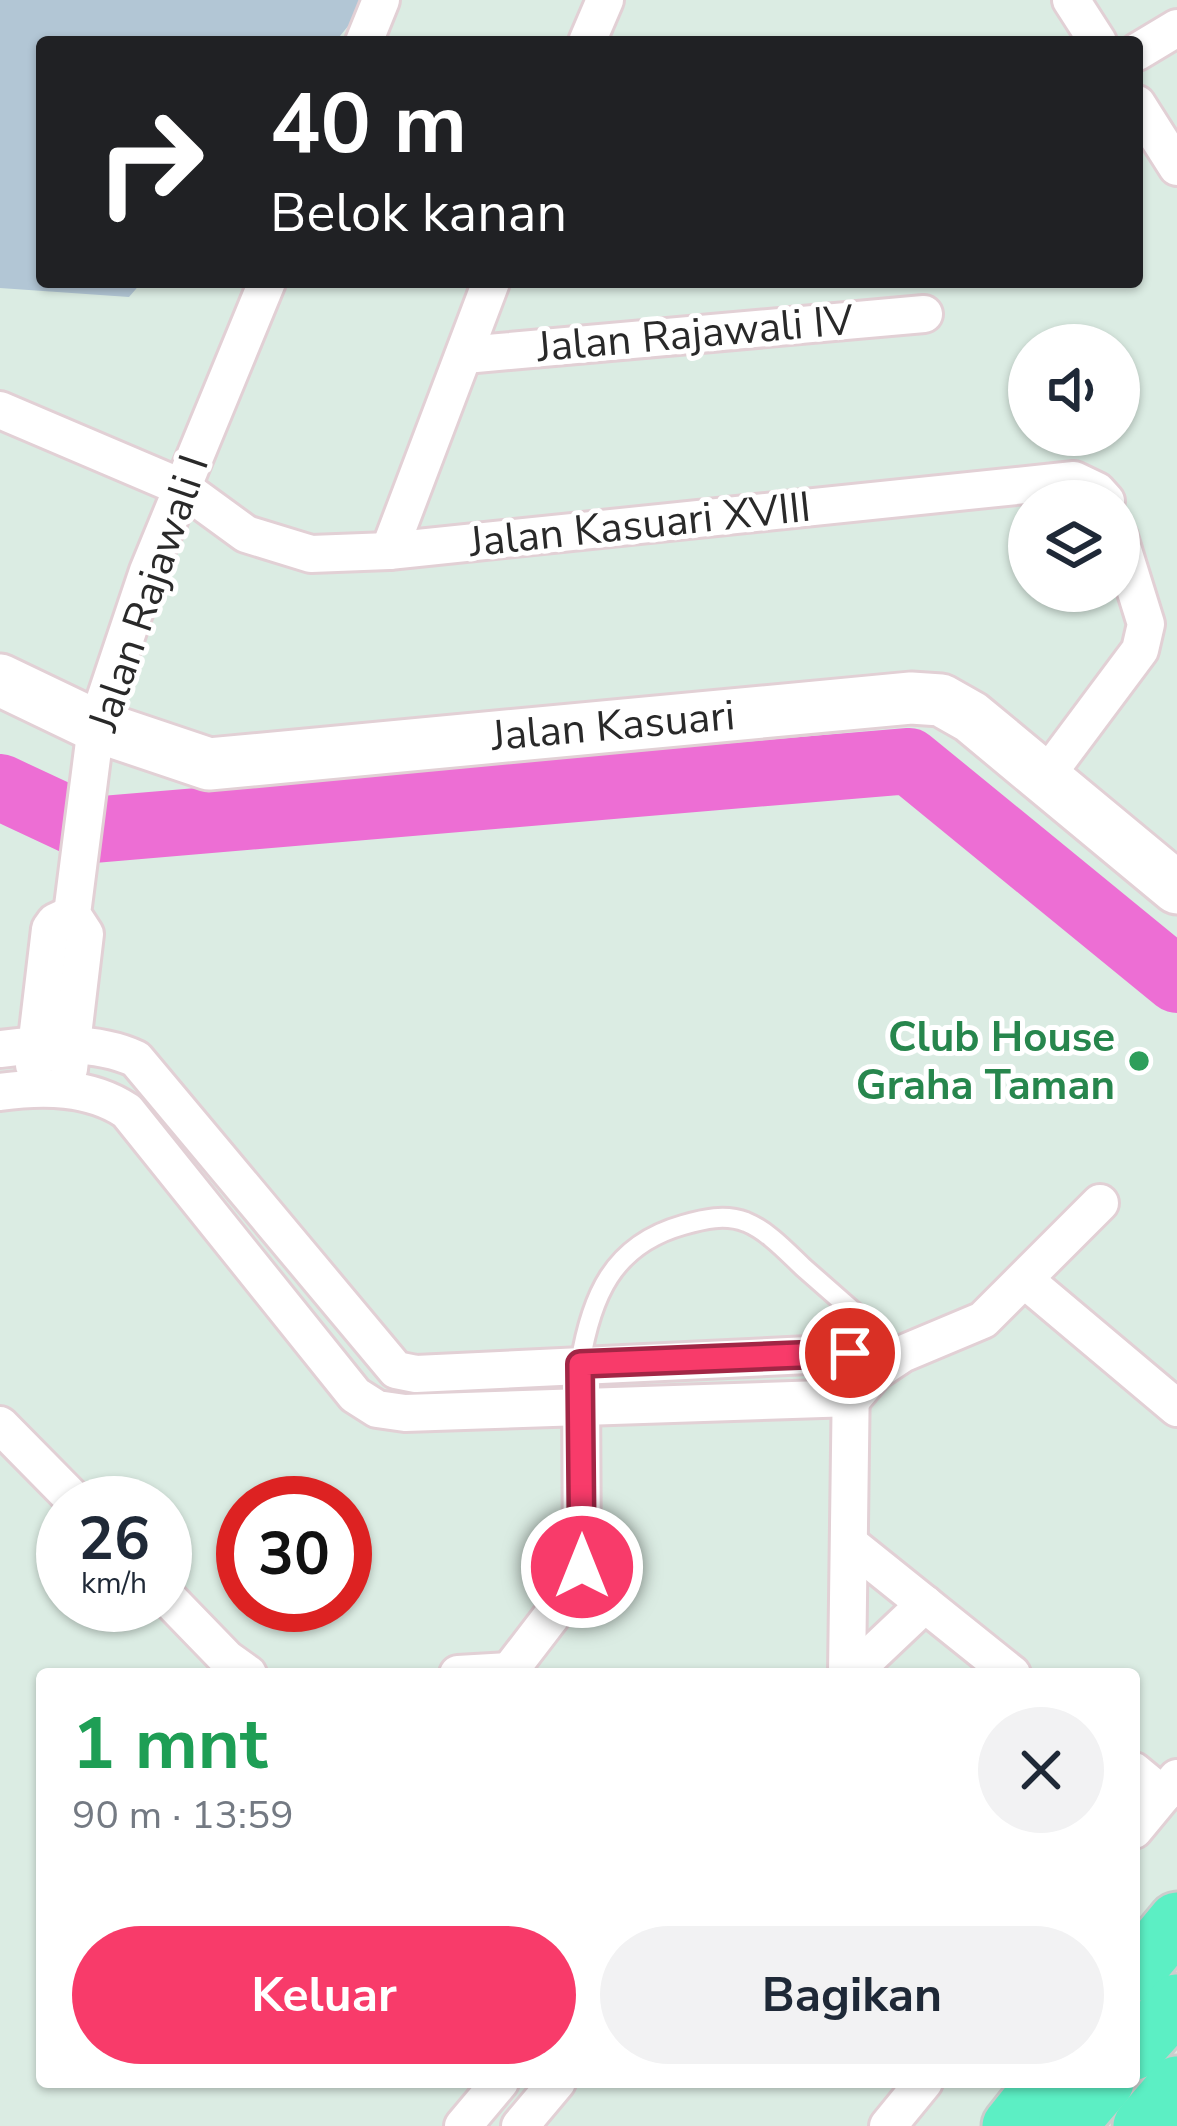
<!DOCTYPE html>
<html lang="id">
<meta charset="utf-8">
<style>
:root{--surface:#fff;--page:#f2f2f3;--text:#1f2937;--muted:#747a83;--accent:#f83b6a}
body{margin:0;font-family:"Nunito Sans",sans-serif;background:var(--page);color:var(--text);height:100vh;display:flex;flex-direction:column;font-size:45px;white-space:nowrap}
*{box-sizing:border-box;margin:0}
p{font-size:39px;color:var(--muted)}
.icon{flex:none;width:66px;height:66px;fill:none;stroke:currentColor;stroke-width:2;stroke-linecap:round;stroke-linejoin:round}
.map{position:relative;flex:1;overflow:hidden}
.sheet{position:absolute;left:36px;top:1668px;width:1104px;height:420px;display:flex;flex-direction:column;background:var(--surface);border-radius:12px;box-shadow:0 3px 9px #0004}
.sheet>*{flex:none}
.guide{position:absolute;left:36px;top:36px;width:1107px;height:252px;border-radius:12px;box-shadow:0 3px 9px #0004;background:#202124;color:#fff;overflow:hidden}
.controls{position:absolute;left:1008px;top:324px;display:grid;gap:24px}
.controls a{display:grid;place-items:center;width:132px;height:132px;border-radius:50%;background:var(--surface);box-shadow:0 3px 9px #0004;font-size:60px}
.speed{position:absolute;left:36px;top:1476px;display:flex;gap:24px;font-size:60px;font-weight:700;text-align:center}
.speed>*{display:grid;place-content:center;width:156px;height:156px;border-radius:50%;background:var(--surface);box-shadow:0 3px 9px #0004;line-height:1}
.speed small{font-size:30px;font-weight:400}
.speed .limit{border:18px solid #d22;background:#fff;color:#111}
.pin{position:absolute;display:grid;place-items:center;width:102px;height:102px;color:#fff;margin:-51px;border:6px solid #fff;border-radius:50%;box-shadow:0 3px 12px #0007}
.me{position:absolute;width:132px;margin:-66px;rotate:0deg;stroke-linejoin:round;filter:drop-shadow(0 0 9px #0008)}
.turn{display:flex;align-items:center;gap:42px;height:252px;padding:0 36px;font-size:54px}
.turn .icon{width:156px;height:156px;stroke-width:2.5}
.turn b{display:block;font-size:84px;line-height:102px}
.round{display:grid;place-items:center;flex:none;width:126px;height:126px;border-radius:63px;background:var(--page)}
.head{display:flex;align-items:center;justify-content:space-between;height:204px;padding:0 36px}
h1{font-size:72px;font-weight:700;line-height:90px;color:#1e9e55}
.action{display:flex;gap:24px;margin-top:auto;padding:24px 36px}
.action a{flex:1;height:138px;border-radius:72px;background:var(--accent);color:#fff;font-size:48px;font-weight:700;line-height:138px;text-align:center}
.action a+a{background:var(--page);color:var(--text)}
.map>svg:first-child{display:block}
</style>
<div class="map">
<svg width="1177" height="2126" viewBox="0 0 1177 2126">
<rect width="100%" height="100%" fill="#dbece3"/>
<!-- cemetery -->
<polygon fill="#b2c6d5" points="0,0 362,0 363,8 335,42 42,42 42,282 142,282 129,297 0,288"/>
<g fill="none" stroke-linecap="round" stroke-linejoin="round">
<!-- river -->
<polyline stroke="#ed6ed4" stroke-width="66" points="0,787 92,830 909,761 1177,980"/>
<defs>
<path id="service" d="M580,1364c11,-67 32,-119 103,-139 21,-6 42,-11 63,-3 22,9 41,30 58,46 33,29 65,57 98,86"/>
<g id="minor">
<polyline points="1071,0 1098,42"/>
<polyline points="364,42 381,0"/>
<polyline points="587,42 605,0"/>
<polyline points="1137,52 1177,28"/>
<polyline points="1137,104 1177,167"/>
<polyline points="465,355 924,314"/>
<polyline points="0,410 183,488 246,534 311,554 389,551 1074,480 1097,491 1106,501"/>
<polyline points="389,551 491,282"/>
<polyline points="1046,776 1140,650 1146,624 1119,537"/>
<path d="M0,1049c43,-5 96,-9 136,10l260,311 20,4 434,-21 25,19"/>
<polyline points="34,1065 50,929 55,922 72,914"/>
<polyline points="69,1069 85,934 72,914 96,726 148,571 267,282"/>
<path d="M0,1092c43,-6 90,-6 127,19l228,284 22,14 28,4 448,-15 22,-26 27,-18 81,-34 117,-117"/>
<polyline points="1025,1280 1177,1408"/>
<polyline points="0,1425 77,1503"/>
<polyline points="850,1544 1012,1674"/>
<polyline points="165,1595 227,1659 248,1674"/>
<polyline points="458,1674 509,1671"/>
<polyline points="507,1674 573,1588 582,1567 581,1384"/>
<polyline points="847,1674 851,1375"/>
<polyline points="851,1674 925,1604"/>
<polyline points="1134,1771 1163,1795"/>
<polyline points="1134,1830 1177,1778"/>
<polyline points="463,2126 500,2082"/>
<polyline points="520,2126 557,2082"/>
<polyline points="888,2126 924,2082"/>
</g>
<polyline id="secondary" points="0,680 96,726 209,764 911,698 941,700 971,717 1177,888"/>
<g id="primary">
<polyline points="1134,1973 1177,1921"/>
<polyline points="1134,2051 1177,2003"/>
<polyline points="1011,2126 1046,2082"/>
<polyline points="1067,2126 1105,2082"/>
<polyline points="1142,2126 1177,2085"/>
</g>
</defs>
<!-- service casing -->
<use href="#service" stroke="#e2d0d5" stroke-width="24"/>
<!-- minor casing -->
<use href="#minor" stroke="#e2d0d5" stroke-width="42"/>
<!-- secondary casing -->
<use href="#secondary" stroke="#e2d0d5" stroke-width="57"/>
<!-- primary casing -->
<use href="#primary" stroke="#ccc" stroke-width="63"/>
<!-- service -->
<use href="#service" stroke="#fff" stroke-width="18"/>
<!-- minor -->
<use href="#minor" stroke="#fff" stroke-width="36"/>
<!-- secondary -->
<use href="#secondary" stroke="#fff" stroke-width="51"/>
<!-- primary -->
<use href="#primary" stroke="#5cefc4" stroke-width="57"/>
</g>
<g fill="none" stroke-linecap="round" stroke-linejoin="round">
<defs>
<polyline id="route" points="582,1567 580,1364 850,1353"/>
</defs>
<!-- route casing -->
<use href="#route" stroke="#a12645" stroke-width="30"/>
<!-- route -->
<use href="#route" stroke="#f83b6a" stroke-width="21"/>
</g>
<!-- markers -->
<circle fill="#2e9e5b" stroke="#fff" stroke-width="4.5" cx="1139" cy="1061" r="12"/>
<g text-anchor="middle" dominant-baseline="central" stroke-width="10" stroke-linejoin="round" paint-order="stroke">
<!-- street labels -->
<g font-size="42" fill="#292929" stroke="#fff">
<text transform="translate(695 334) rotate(-5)">Jalan Rajawali IV</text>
<text transform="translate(640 525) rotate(-6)">Jalan Kasuari XVIII</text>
<text transform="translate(149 593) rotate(-71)">Jalan Rajawali I</text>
<text transform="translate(613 726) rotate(-5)">Jalan Kasuari</text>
</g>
<!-- leisure labels -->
<g font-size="42" font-weight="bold" fill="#27864d" stroke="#fff" text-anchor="end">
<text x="1115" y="1037">Club House<tspan x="1115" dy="48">Graha Taman</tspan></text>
</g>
</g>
</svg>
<div class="controls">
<a><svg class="icon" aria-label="sound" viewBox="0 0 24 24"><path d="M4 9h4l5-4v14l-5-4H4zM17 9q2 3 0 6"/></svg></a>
<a><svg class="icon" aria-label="layers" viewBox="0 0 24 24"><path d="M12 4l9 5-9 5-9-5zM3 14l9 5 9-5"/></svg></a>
</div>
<div class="speed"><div>26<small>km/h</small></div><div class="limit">30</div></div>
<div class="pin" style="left:850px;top:1353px;background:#d93025"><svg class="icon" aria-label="arrive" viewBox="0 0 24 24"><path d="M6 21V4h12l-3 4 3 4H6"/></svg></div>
<svg class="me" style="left:582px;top:1567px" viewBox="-20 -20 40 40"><circle r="17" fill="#f83b6a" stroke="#fff" stroke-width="3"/><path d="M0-11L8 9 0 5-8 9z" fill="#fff"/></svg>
<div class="guide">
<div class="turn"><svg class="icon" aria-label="right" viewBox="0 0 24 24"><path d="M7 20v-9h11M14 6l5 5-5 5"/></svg><div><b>40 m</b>Belok kanan</div></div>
</div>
<section class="sheet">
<div class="head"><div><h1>1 mnt</h1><p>90 m · 13:59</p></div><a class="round"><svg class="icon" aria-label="close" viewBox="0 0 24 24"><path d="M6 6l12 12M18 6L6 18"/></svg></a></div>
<div class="action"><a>Keluar</a><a>Bagikan</a></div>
</section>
</div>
